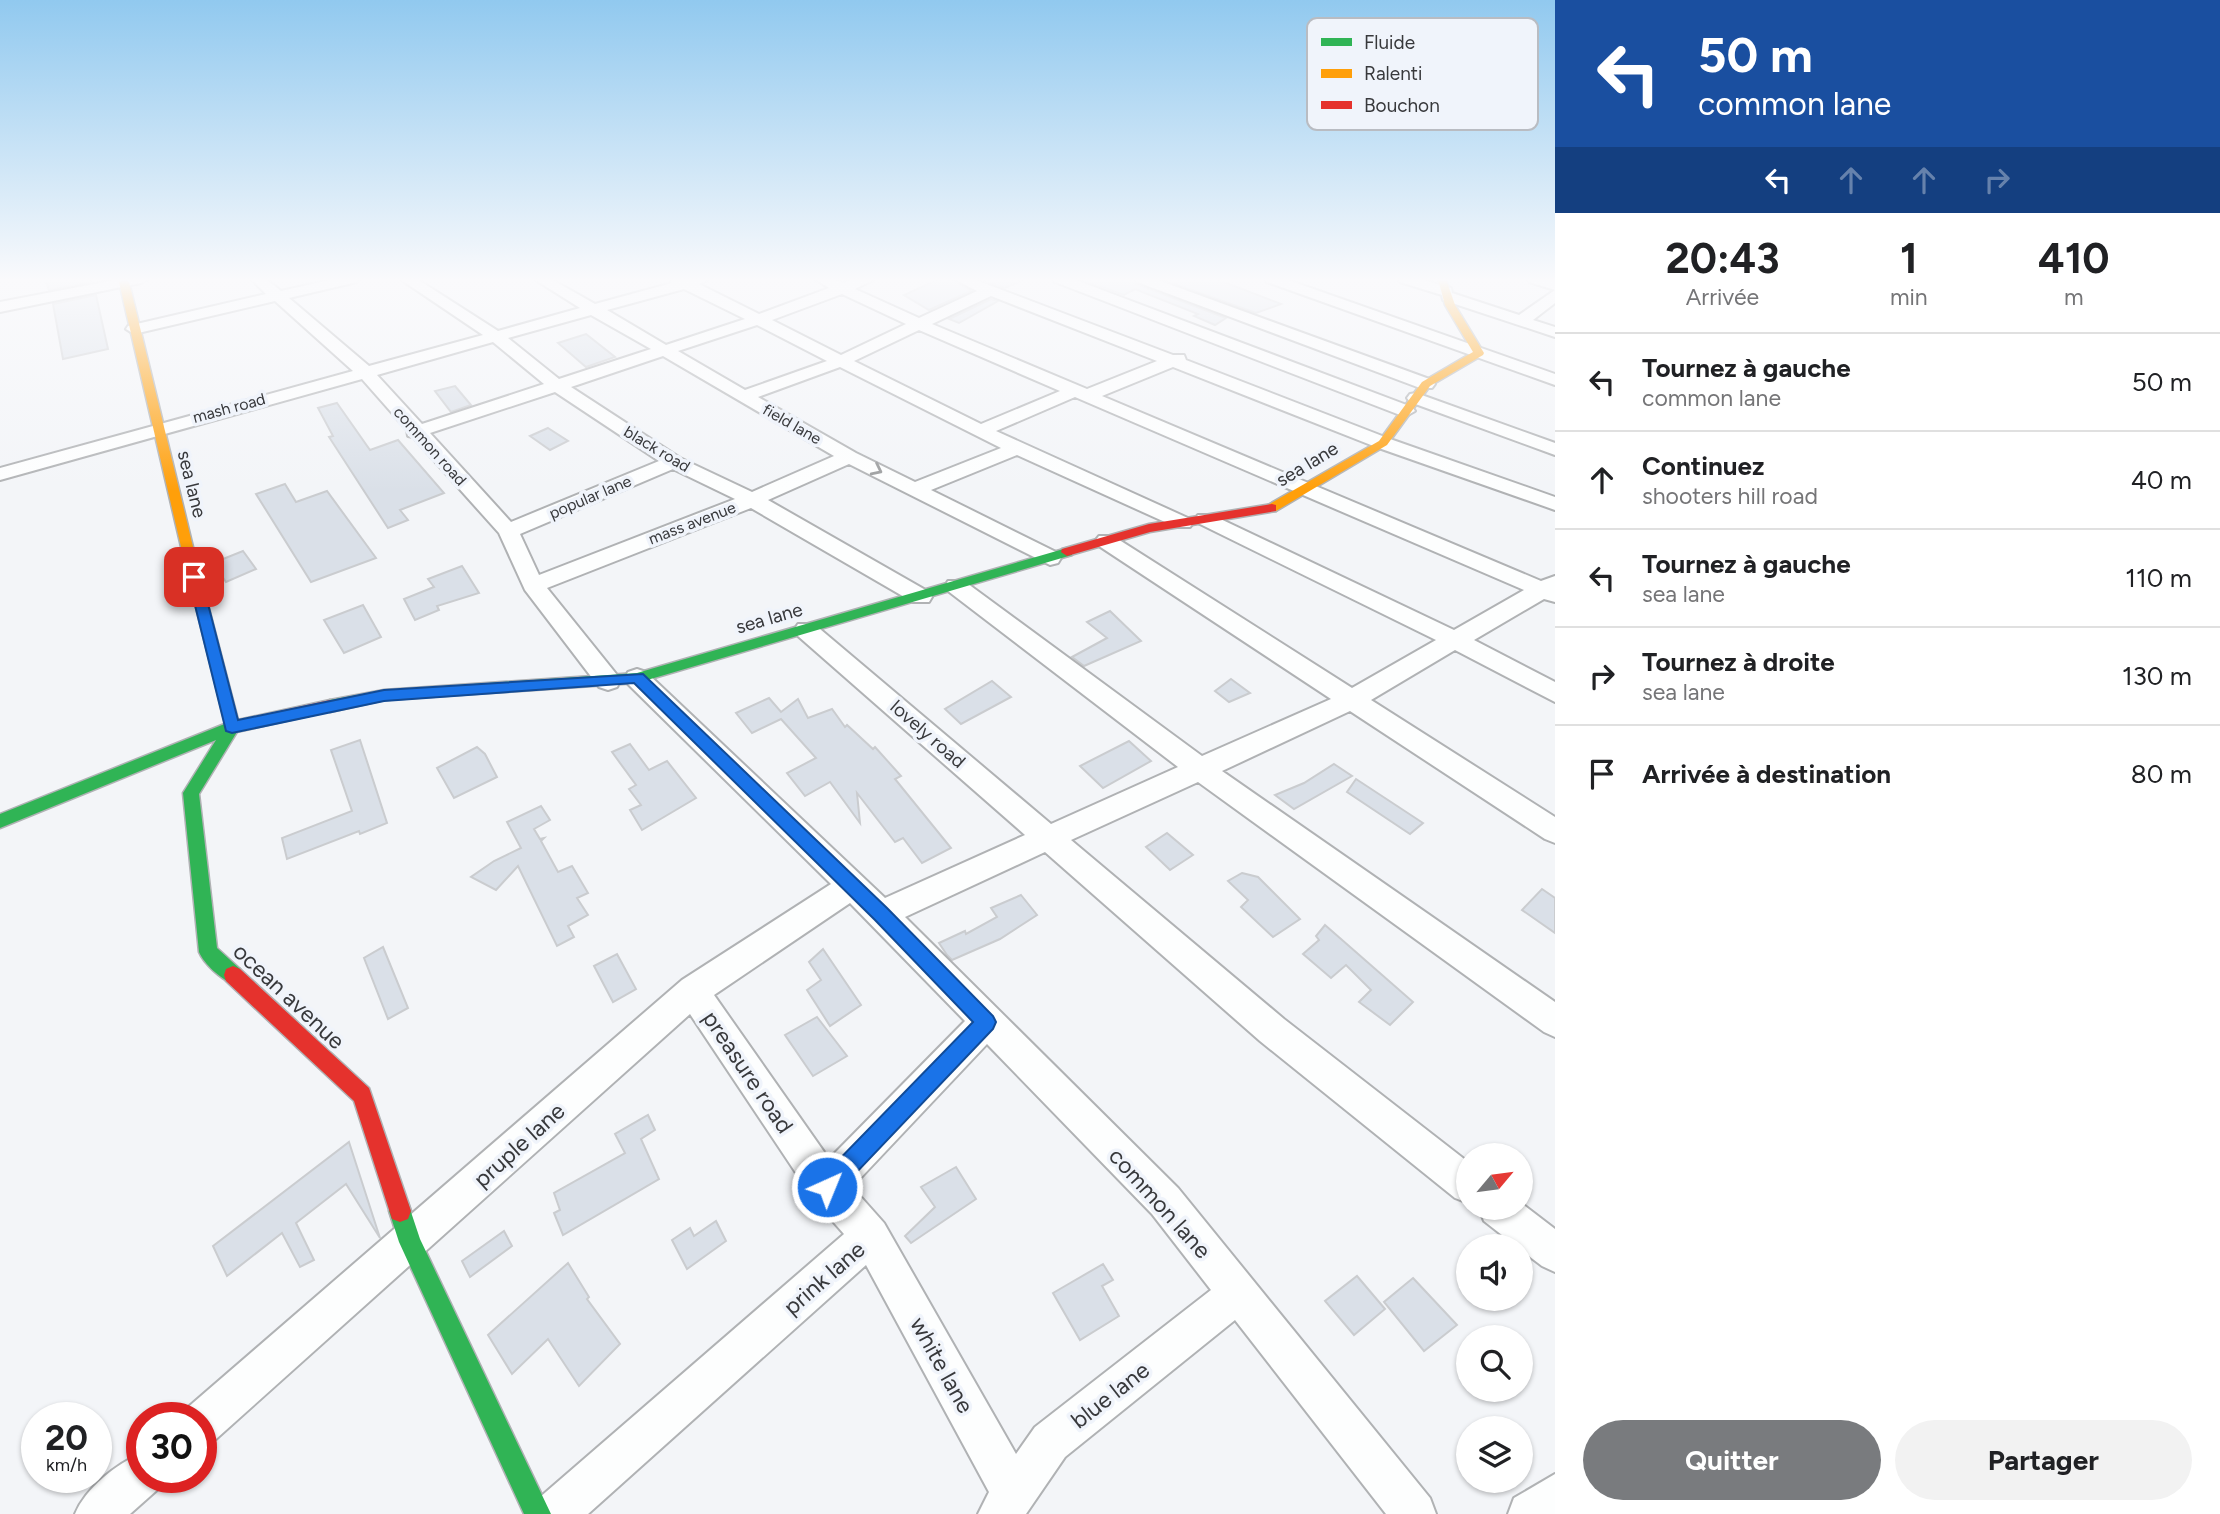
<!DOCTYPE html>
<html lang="fr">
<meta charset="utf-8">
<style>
:root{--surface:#fff;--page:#f2f2f2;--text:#202124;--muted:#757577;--line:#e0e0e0;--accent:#797b7e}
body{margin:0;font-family:Figtree,sans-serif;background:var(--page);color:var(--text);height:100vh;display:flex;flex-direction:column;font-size:26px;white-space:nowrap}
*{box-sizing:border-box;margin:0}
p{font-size:23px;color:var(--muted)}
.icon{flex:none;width:38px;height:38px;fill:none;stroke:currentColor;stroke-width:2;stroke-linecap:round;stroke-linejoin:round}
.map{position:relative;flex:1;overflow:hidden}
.details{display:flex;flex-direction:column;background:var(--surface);width:665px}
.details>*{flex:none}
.guide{background:#1a4fa0;color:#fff;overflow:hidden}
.needle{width:46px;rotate:61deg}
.controls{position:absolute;left:1456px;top:1143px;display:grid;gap:14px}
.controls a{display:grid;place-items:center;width:77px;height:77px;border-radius:50%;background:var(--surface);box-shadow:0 2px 5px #0004;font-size:35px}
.speed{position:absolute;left:21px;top:1402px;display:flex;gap:14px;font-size:35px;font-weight:700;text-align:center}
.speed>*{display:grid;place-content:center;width:91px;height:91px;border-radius:50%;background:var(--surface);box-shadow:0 2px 5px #0004;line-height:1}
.speed small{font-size:18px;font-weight:400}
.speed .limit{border:10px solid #d22;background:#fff;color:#111}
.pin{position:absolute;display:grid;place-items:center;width:60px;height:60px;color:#fff;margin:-30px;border-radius:14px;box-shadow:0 4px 10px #0006}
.me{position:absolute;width:77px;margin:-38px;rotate:44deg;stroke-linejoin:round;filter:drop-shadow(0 0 5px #0008)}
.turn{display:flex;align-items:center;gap:24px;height:147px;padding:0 28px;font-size:32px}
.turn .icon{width:91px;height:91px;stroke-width:2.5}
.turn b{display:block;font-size:49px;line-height:60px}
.lanes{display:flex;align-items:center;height:66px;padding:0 28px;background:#0003;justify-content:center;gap:35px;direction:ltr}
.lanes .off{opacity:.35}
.eta{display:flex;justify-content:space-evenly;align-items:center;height:119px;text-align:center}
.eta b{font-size:42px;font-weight:700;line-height:49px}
.cta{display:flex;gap:14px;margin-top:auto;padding:14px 28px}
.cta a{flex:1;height:80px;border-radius:42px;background:var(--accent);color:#fff;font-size:28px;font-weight:700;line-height:80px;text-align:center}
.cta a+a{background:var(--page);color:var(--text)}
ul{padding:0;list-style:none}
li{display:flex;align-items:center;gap:21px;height:98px;padding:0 28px;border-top:2px solid var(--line)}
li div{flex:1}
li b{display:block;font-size:26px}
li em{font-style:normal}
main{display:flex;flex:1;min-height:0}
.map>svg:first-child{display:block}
</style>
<main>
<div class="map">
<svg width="1555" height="1514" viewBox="0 0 1555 1514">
<rect width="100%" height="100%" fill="#f3f5f8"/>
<!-- building -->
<g fill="#dae0e8" stroke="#cacccf" stroke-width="2">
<polygon points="45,279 90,279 92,282 49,290"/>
<polygon points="939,279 952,279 971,291 929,310 904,295"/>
<polygon points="979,279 1025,279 1005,288"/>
<polygon points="1079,279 1132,279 1136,284 1226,318 1215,325 1194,316 1198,314 1135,289 1124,295"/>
<polygon points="1161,279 1216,279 1281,304 1256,313"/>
<polygon points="96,295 108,349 63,359 53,304"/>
<polygon points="991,299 998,301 959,323 949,319"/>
<polygon points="586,334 615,357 586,367 558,343"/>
<polygon points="455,386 471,405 451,412 435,391"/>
<polygon points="337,403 370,450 398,440 444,493 400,510 408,520 388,528 329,437 333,436 318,408"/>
<polygon points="548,428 568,441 550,450 530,436"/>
<polygon points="285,484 296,502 327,491 376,558 311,582 256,494"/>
<polygon points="243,551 256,569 226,582 213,563"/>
<polygon points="462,566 479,593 437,606 439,610 415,620 404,599 434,587 428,579"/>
<polygon points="363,605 381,637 344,653 324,620"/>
<polygon points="1110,611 1141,641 1084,666 1072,657 1107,638 1087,622"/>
<polygon points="1231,679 1250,693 1229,702 1215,691"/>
<polygon points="992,681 1011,697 961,724 945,709"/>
<polygon points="769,698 781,712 798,699 808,718 832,709 845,727 847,725 873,749 875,747 901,776 895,779 951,848 922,863 903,838 895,842 857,793 860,823 830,782 805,796 787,773 816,758 781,719 752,733 736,713"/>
<polygon points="360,740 387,823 360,834 359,831 287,859 282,838 352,811 331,750"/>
<polygon points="1129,741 1151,761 1103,788 1080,766"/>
<polygon points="630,744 649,770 667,761 696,798 642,830 630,810 641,805 629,789 636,785 612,752"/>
<polygon points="477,747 485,754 497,777 454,798 437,768"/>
<polygon points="1334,764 1352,776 1294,809 1275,795 1304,783"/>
<polygon points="1356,779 1423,823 1410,834 1347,792"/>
<polygon points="541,806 550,820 534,829 540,839 544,838 541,841 558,872 572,866 588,893 577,898 588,915 568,926 574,937 557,946 518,866 496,890 471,877 494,861 521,848 507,822"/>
<polygon points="1167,833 1193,855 1170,870 1146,847"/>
<polygon points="1242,873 1258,877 1300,919 1273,937 1241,907 1248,900 1228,881"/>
<polygon points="1542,889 1555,898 1555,933 1522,910"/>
<polygon points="1021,895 1037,915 1000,939 952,960 947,955 939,943 965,931 966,934 997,917 991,908"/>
<polygon points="1325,925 1413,1002 1390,1025 1359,1002 1371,990 1346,965 1331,978 1303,954 1319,940 1316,936"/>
<polygon points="383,947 408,1008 388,1019 364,958"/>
<polygon points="823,949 861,1005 830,1026 807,990 821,980 809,962"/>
<polygon points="617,954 636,989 613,1002 594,966"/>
<polygon points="817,1017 847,1056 813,1076 785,1035"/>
<polygon points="648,1115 655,1130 641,1139 659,1179 563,1235 554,1213 560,1210 554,1193 625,1153 615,1134"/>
<polygon points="349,1142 380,1238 346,1184 296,1223 314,1260 300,1267 282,1233 227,1276 213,1246"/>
<polygon points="956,1167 976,1199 911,1243 905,1236 935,1207 921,1187"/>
<polygon points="716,1221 726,1241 687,1269 672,1240 690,1228 694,1236"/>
<polygon points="504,1231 512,1246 470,1277 462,1261"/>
<polygon points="568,1263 589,1297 587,1299 620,1344 579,1386 548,1339 512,1374 488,1335"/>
<polygon points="1103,1264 1113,1280 1102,1286 1119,1316 1080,1340 1053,1293"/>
<polygon points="1357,1276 1385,1309 1354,1335 1325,1301"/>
<polygon points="1413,1278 1457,1325 1424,1351 1384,1302"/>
</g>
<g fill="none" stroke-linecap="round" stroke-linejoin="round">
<defs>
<g id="street">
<polygon points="120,279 148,279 141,283 0,312 0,302"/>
<path d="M251,279h15l15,12 53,-12h25l-2,3 -68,16 80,68 114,-31 -83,-56h17l81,52 82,-23 -46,-29h17l44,25 77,-21 -2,-4h39l-10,5 60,30 70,-26 -14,-9h18l10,4 12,-4h20l-20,10 64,29 58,-27 -23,-12h19l200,76h11l2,5 204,79 165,58v13l-179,-63 -203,-80 -71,29 439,185 14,-5v26l-11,-3 -70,41 81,42v20l-100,-52 -84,50 184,117v26l-10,-4 -195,-128 -128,60 333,231v35l-11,-5 -346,-250 -127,58 213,179 184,143v41l-13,-5 -195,-157 -215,-189 -140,65 273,271 252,310 6,16h-50l-151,-194 -170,137 -39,57h-48l11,-22 -123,-227 -278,249h-55l6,-16 305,-264 -30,-34 -124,-186 -474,425 -15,6v-27h-18l3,-9 496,-429 149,-96 -203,-200 -3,-6 3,-6 9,-3 9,3 239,226 140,-63 -227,-199 -4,-6 4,-6h16l237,200 127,-57 -230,-176 -3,-5 3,-5h16l238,175 129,-57 -232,-153 -4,-5 4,-5h14l239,152 84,-48 -238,-117 -3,-4 3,-4h14l242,115 70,-40 -449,-193 -79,34 194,88 3,4 -3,4h-14l-159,-72 -86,35 127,63 3,5 -3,5 -8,2 -201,-101 -81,36 161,92 3,5 -3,5h-16l-162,-94 -204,80 70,87 3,6 -3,6 -9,3 -9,-3 -74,-97 -26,-57 -86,-96 -5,-1 -1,-6 -45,-51 -362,101v-12l353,-97 -78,-70 -141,33 -8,-5 2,-3 138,-32zM684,289l61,30 -79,26 -59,-35zM842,294l64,30 -65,31 -69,-35zM991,296l166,65 -70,28 -155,-65zM591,315l60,34 -92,30 -51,-41zM757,325l70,36 -82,29 -67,-39zM919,330l141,61 -79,33 -127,-63zM493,342l51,42 -122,40 -45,-49zM663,356l171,100 -82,36 -72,-34 -109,-71zM840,367l161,81 -86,34 -59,-29 -98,-56zM555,392l104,69 -148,61 -81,-89zM673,469l62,30 -196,76 -19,-41zM850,903l115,118 -136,138 -115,-164zM987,1044l165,170 59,76 -176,137 -19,27 -132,-231 -32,-36z"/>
<polygon points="1053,279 1073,279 1412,407 1415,411 1406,416 1400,415 1055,282"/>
<polygon points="1135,279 1155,279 1432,380 1435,384 1432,388 1420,388 1137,282"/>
<polygon points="1265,279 1285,279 1555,374 1555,385 1267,282"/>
<polygon points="1398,279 1420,279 1451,288 1452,293 1519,315 1555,290 1555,303 1533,320 1555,327 1555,337 1443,300 1442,295 1400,282"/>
<polygon points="1527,279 1555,280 1555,290 1529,282"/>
<polygon points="1416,393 1555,443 1555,455 1410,402 1407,398 1410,394"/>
<polygon points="1521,1203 1555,1229 1555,1272 1542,1266 1521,1250 1521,1246 1516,1246 1484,1221 1479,1208 1521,1208"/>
<path d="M142,1453v24h21l-6,13 -27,24h-55c11,-26 41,-50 67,-61z"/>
<polygon points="1555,1474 1555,1514 1508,1514 1514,1498"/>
</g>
<g id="fast">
<polygon points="1067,548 1072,549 1072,555 637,683 384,700 330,712 322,706 330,700 384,690 637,673"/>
<path d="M232,721l8,6 -41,67 18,154 23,21 2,6 -2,6 -7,3c-12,-5 -29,-20 -34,-32l-16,-159 33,-53 -216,88v-14z"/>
<polygon points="400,1200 408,1203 420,1239 551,1514 524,1514 399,1242 389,1211 392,1203"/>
</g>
<g id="slow">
<polygon points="124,279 129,282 194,551 188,555 182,551 119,282"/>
<polygon points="1438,279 1446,279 1455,305 1484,353 1483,355 1430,386 1387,445 1276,511 1268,511 1268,505 1379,441 1422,382 1473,352 1445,305"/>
</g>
<g id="jam">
<polygon points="1272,504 1276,505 1276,511 1150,532 1067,556 1061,552 1062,549 1149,524"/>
<polygon points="188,547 194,551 238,720 330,700 338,706 335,710 232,733 227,731 182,551"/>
<polygon points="233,966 240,969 369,1088 411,1211 408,1219 400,1222 392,1219 354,1101 226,981 224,975 226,969"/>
</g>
</defs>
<!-- street casing -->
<use href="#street" stroke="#b0b2b4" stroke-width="4"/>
<!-- fast casing -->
<use href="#fast" stroke="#b0b2b4" stroke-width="3"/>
<!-- slow casing -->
<use href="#slow" stroke="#b0b2b4" stroke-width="3"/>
<!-- jam casing -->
<use href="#jam" stroke="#b0b2b4" stroke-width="3"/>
<!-- street -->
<use href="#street" fill="#fdfefe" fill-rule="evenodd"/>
<!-- fast -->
<use href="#fast" fill="#30b455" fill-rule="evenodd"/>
<!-- slow -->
<use href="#slow" fill="#ff9f0a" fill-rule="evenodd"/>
<!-- jam -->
<use href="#jam" fill="#e5322d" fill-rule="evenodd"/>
</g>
<!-- one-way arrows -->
<defs><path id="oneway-chevron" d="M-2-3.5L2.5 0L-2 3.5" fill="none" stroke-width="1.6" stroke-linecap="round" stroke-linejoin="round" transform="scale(1.75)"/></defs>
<use stroke="#9a9c9d" href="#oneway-chevron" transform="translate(877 470) rotate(26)"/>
<!-- sky -->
<linearGradient id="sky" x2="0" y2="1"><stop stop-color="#91c9ef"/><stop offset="0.57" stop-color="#fafafc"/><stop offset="1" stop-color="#fafafc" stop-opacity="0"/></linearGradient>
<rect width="1555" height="491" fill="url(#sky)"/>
<!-- route -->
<polygon fill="#1a73e8" stroke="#114b97" stroke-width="2" points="194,573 201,577 238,720 384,690 643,674 887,908 993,1016 996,1022 993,1029 835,1195 827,1198 820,1195 816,1187 820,1179 973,1022 875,920 634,683 384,701 232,733 226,731 188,577"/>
<g text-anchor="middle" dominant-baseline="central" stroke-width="7" stroke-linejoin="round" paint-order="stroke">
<!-- far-street labels -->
<g font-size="16" fill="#38393c" stroke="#f0f4fb">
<text transform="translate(229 408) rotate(-15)">mash road</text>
<text transform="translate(792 424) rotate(30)">field lane</text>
<text transform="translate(430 446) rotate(48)">common road</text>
<text transform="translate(657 449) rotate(31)">black road</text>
<text transform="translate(590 497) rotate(-23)">popular lane</text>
<text transform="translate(692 523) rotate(-21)">mass avenue</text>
</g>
<!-- street labels -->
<g font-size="19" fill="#38393c" stroke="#f0f4fb">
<text transform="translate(1307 464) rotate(-31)">sea lane</text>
<text transform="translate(192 484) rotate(76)">sea lane</text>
<text transform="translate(769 618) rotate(-16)">sea lane</text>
<text transform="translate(928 734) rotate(41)">lovely road</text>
</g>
<!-- near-street labels -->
<g font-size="23" fill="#38393c" stroke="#f0f4fb">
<text transform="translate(289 996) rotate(43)">ocean avenue</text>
<text transform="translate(748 1072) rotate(56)">preasure road</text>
<text transform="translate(519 1145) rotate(-42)">pruple lane</text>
<text transform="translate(1160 1203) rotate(48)">common lane</text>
<text transform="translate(824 1278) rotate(-41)">prink lane</text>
<text transform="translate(942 1365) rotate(61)">white lane</text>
<text transform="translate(1110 1395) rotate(-38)">blue lane</text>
</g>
</g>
<!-- legend -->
<rect x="1307" y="18" width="231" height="112" rx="10" fill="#f0f4fb" stroke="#b9bcc2" stroke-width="2"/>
<rect x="1321" y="38" width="31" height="8" fill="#30b455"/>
<rect x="1321" y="69" width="31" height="9" fill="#ff9f0a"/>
<rect x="1321" y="101" width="31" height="8" fill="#e5322d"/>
<g font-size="19" fill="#38393c">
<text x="1364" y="49">Fluide</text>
<text x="1364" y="80">Ralenti</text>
<text x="1364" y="112">Bouchon</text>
</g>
</svg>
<div class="controls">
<a><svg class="needle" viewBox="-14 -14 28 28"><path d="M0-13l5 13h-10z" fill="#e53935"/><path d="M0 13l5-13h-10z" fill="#757577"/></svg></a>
<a><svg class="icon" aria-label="sound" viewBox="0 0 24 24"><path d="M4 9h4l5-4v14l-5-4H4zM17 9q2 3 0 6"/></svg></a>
<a><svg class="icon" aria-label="search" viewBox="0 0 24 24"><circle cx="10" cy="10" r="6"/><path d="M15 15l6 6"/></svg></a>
<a><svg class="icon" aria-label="layers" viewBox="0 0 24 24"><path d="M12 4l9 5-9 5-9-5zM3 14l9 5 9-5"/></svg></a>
</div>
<div class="speed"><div>20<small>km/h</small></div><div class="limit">30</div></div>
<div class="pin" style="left:194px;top:577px;background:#d93025"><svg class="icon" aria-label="arrive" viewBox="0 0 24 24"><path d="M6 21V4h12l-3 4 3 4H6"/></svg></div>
<svg class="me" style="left:827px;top:1187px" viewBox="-20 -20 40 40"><circle r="17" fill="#1a73e8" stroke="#fff" stroke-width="3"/><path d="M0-11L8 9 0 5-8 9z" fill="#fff"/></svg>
</div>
<section class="details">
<div class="guide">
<div class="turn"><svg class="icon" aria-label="left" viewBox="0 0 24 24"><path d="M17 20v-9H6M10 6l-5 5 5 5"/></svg><div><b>50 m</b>common lane</div></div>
<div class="lanes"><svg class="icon" aria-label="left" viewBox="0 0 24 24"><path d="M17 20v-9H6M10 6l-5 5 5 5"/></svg><svg class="icon off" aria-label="ahead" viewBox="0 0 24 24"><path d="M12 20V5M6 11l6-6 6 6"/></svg><svg class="icon off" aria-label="ahead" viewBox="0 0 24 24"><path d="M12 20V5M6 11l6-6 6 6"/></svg><svg class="icon off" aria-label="right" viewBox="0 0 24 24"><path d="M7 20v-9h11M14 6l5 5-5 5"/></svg></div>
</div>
<div class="eta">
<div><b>20:43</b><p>Arrivée</p></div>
<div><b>1</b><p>min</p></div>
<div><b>410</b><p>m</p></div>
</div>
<ul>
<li><svg class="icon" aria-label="left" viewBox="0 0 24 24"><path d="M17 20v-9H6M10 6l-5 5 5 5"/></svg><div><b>Tournez à gauche</b><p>common lane</p></div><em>50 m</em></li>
<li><svg class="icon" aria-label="ahead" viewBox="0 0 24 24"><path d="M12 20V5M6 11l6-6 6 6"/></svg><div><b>Continuez</b><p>shooters hill road</p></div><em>40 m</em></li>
<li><svg class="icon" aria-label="left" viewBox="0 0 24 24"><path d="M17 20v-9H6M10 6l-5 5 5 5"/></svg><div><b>Tournez à gauche</b><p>sea lane</p></div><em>110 m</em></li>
<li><svg class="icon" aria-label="right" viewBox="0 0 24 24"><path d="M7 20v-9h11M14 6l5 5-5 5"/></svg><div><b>Tournez à droite</b><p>sea lane</p></div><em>130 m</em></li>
<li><svg class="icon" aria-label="arrive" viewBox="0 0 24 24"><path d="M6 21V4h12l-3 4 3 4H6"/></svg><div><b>Arrivée à destination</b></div><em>80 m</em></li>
</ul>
<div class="cta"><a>Quitter</a><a>Partager</a></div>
</section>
</main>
